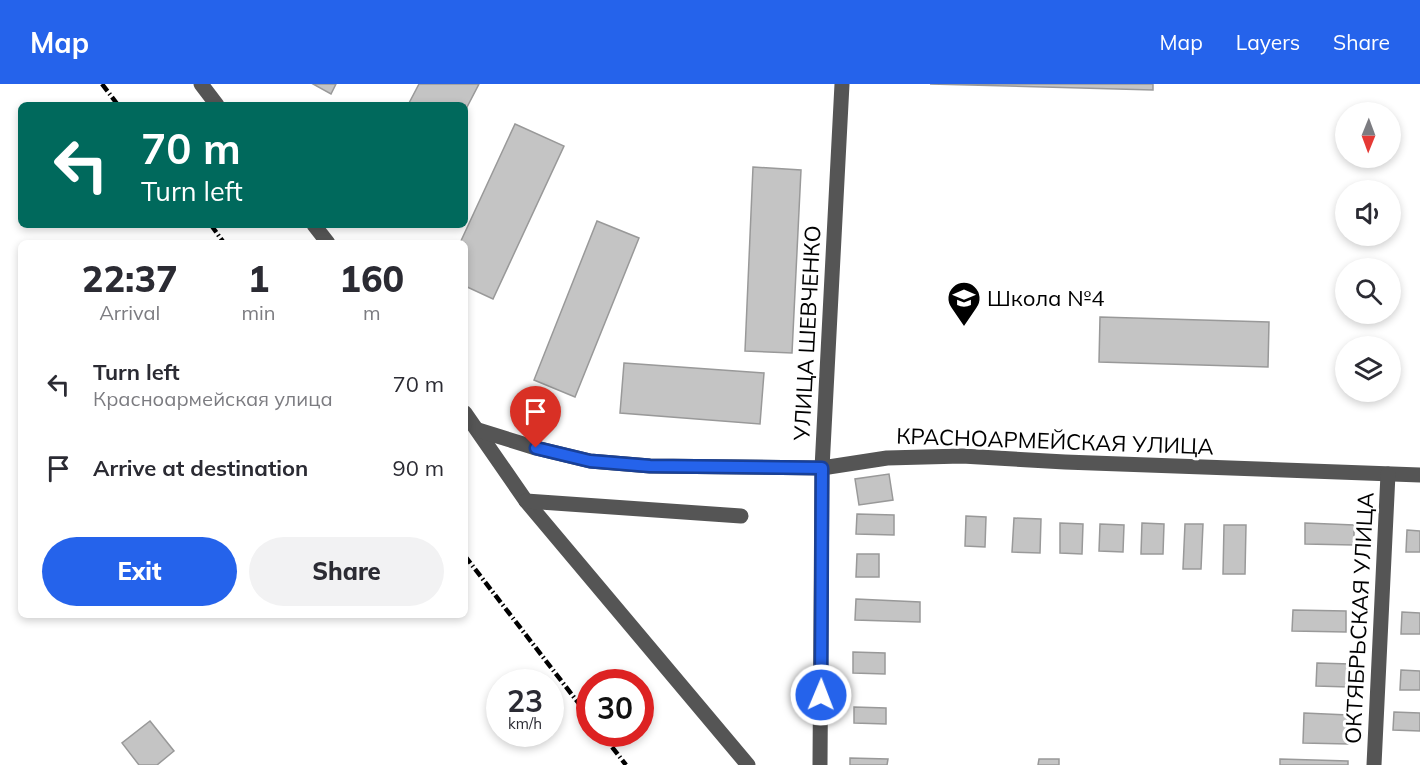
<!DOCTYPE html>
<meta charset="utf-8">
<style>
:root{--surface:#fff;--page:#f2f2f3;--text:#2b2b33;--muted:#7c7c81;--accent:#2563eb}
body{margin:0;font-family:Mulish,sans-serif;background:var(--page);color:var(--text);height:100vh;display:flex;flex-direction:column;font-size:22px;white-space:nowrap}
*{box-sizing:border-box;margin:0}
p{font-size:20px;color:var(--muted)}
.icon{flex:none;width:33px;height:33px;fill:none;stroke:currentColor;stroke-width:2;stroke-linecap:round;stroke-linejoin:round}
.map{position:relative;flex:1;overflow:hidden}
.sheet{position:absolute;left:18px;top:156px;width:450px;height:378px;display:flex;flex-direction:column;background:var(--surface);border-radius:9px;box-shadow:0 3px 9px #0003}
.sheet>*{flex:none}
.hud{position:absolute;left:18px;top:18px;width:450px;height:126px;border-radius:9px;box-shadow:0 3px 9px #0003;background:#00695c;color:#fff;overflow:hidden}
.needle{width:39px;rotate:181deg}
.controls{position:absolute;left:1335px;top:18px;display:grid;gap:12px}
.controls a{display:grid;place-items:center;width:66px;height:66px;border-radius:50%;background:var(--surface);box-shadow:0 3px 9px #0003;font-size:30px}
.speed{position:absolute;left:486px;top:585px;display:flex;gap:12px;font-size:30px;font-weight:700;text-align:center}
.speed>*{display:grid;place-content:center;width:78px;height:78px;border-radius:50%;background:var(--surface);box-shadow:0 3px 9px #0003;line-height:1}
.speed small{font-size:15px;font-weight:400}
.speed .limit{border:9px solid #d22;background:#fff;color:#111}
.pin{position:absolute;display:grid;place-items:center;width:51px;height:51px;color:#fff;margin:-62px -26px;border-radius:50% 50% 50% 0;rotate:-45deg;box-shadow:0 0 6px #0007}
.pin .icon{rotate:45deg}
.me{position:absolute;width:66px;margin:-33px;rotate:1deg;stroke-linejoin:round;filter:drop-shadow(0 0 4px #0008)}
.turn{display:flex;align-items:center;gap:21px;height:126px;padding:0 24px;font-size:27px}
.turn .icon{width:78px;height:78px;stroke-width:2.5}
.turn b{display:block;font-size:42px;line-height:51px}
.eta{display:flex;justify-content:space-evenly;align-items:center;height:102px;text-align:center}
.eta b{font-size:36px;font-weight:800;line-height:42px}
.primary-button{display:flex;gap:12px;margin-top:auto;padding:12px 24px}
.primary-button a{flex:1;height:69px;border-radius:36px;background:var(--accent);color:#fff;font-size:24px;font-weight:800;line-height:69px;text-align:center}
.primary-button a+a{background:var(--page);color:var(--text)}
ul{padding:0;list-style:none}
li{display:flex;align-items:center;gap:18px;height:84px;padding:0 24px}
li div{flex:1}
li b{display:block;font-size:22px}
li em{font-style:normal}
header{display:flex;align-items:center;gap:36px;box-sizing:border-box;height:84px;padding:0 30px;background:var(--accent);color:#fff}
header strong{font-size:28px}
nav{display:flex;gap:33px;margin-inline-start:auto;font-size:21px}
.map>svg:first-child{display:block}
</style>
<header>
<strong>Map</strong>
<nav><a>Map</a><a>Layers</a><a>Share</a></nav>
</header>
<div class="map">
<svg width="1420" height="681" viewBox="0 0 1420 681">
<rect width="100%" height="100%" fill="#fff"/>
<!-- building -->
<g fill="#c4c4c4" stroke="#999" stroke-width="1.5">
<polygon points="313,0 336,0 331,10"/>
<polygon points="419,0 479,0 465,27 465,21 408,21"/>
<polygon points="930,0 1153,0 1153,6"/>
<polygon points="515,40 564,62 493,215 465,202 465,159 460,159"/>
<polygon points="753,83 801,86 792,269 745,267"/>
<polygon points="597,137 639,154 575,313 534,296"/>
<polygon points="1100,233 1269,238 1268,283 1099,278"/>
<polygon points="624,279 764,289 760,340 620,329"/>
<polygon points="889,390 893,416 859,421 855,395"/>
<polygon points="857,430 894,431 894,451 856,450"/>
<polygon points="966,432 986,433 985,463 965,462"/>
<polygon points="1014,434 1041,435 1040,469 1012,468"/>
<polygon points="1060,439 1083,440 1082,470 1060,469"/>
<polygon points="1142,439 1164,440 1163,470 1141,470"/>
<polygon points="1305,439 1354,441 1354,461 1305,460"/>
<polygon points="1100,440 1124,441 1123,468 1099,467"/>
<polygon points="1185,440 1203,440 1201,485 1183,485"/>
<polygon points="1224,441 1246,441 1245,490 1223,490"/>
<polygon points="1407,446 1420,447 1420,468 1406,468"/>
<polygon points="857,470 879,470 879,493 856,493"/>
<polygon points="856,515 920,518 920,538 855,536"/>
<polygon points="1293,526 1346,527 1346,548 1292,547"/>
<polygon points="1402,528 1420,529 1420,550 1401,550"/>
<polygon points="853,568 885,569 885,590 853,589"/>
<polygon points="1317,579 1350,580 1349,603 1316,602"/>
<polygon points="1401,586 1420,587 1420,606 1400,606"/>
<polygon points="854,623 886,624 886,640 854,639"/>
<polygon points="1394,628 1420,629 1420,647 1393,646"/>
<polygon points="1304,629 1348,631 1348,660 1303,659"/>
<polygon points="150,637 174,667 157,681 139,681 122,659"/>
<polygon points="850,674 888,675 887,681 850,681"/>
<polygon points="1039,675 1059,675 1059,681 1038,681"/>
<polygon points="1280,675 1348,677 1348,681 1280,681"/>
</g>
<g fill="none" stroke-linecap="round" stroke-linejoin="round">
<!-- minor -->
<g stroke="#555" stroke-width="15">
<polyline points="201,0 217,21"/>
<polyline points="314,141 328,159"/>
<polyline points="465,329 526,417 748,681"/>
<polyline points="478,346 536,364 590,377 650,382 822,384 887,374 962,372 1065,378 1420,391"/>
<polyline points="526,417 741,432"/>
<polyline points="820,681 822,384 842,0"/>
<polyline points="1374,681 1388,390"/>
</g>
<!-- rail -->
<g stroke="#000" stroke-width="4.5" stroke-dasharray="9 3 1.5 3" stroke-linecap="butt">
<polyline points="102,0 118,21"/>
<polyline points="211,141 224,159"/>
<polyline points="465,472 590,634"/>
<polyline points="602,650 626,681"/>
</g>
</g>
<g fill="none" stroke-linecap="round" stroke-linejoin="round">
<defs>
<polyline id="route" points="536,364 590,377 650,382 822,384 821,611"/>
</defs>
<!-- route casing -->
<use href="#route" stroke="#184099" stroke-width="15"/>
<!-- route -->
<use href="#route" stroke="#2563eb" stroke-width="10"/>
</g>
<!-- icons -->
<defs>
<symbol id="school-pin" viewBox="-11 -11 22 30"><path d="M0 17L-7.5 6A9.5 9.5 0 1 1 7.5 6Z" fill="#000" stroke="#fff"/><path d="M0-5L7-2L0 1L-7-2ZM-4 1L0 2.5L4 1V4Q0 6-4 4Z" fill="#fff"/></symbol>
</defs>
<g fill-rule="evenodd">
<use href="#school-pin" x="945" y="195" width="38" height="52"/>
</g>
<g text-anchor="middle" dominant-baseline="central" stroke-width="6" stroke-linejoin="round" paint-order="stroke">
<!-- poi labels -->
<g font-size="22" fill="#000" stroke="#fff" text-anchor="start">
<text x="987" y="214">Школа №4</text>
</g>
<!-- street labels -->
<g font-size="22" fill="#000" stroke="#fff">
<text transform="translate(807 249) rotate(-87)">УЛИЦА ШЕВЧЕНКО</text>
<text transform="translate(1055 357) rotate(2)">КРАСНОАРМЕЙСКАЯ УЛИЦА</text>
<text transform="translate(1359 534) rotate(-87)">ОКТЯБРЬСКАЯ УЛИЦА</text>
</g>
</g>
</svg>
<div class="controls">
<a><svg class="needle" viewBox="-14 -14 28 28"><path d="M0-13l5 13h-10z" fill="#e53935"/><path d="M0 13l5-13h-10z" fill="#7c7c81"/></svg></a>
<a><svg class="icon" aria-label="sound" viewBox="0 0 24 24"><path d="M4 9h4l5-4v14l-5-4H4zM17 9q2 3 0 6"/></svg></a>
<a><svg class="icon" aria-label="search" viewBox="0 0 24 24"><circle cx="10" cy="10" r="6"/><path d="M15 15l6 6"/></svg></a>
<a><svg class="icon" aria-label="layers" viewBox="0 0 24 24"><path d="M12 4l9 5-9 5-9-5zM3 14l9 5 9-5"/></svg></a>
</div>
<div class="speed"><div>23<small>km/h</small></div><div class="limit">30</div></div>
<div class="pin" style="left:536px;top:364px;background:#d93025"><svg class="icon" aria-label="arrive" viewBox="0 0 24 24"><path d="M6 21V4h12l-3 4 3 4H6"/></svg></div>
<svg class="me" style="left:821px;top:611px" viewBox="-20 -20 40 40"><circle r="17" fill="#2563eb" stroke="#fff" stroke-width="3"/><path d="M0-11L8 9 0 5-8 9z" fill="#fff"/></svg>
<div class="hud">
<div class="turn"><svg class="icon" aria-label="left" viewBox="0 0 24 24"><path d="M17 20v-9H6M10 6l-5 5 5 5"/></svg><div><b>70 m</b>Turn left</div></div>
</div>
<section class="sheet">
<div class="eta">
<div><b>22:37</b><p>Arrival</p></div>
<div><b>1</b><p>min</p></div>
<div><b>160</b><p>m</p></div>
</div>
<ul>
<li><svg class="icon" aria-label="left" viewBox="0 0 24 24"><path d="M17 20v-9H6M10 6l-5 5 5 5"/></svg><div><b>Turn left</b><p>Красноармейская улица</p></div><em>70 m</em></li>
<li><svg class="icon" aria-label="arrive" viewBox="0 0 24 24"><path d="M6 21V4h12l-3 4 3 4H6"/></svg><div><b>Arrive at destination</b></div><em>90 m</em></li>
</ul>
<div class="primary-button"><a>Exit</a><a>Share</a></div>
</section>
</div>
